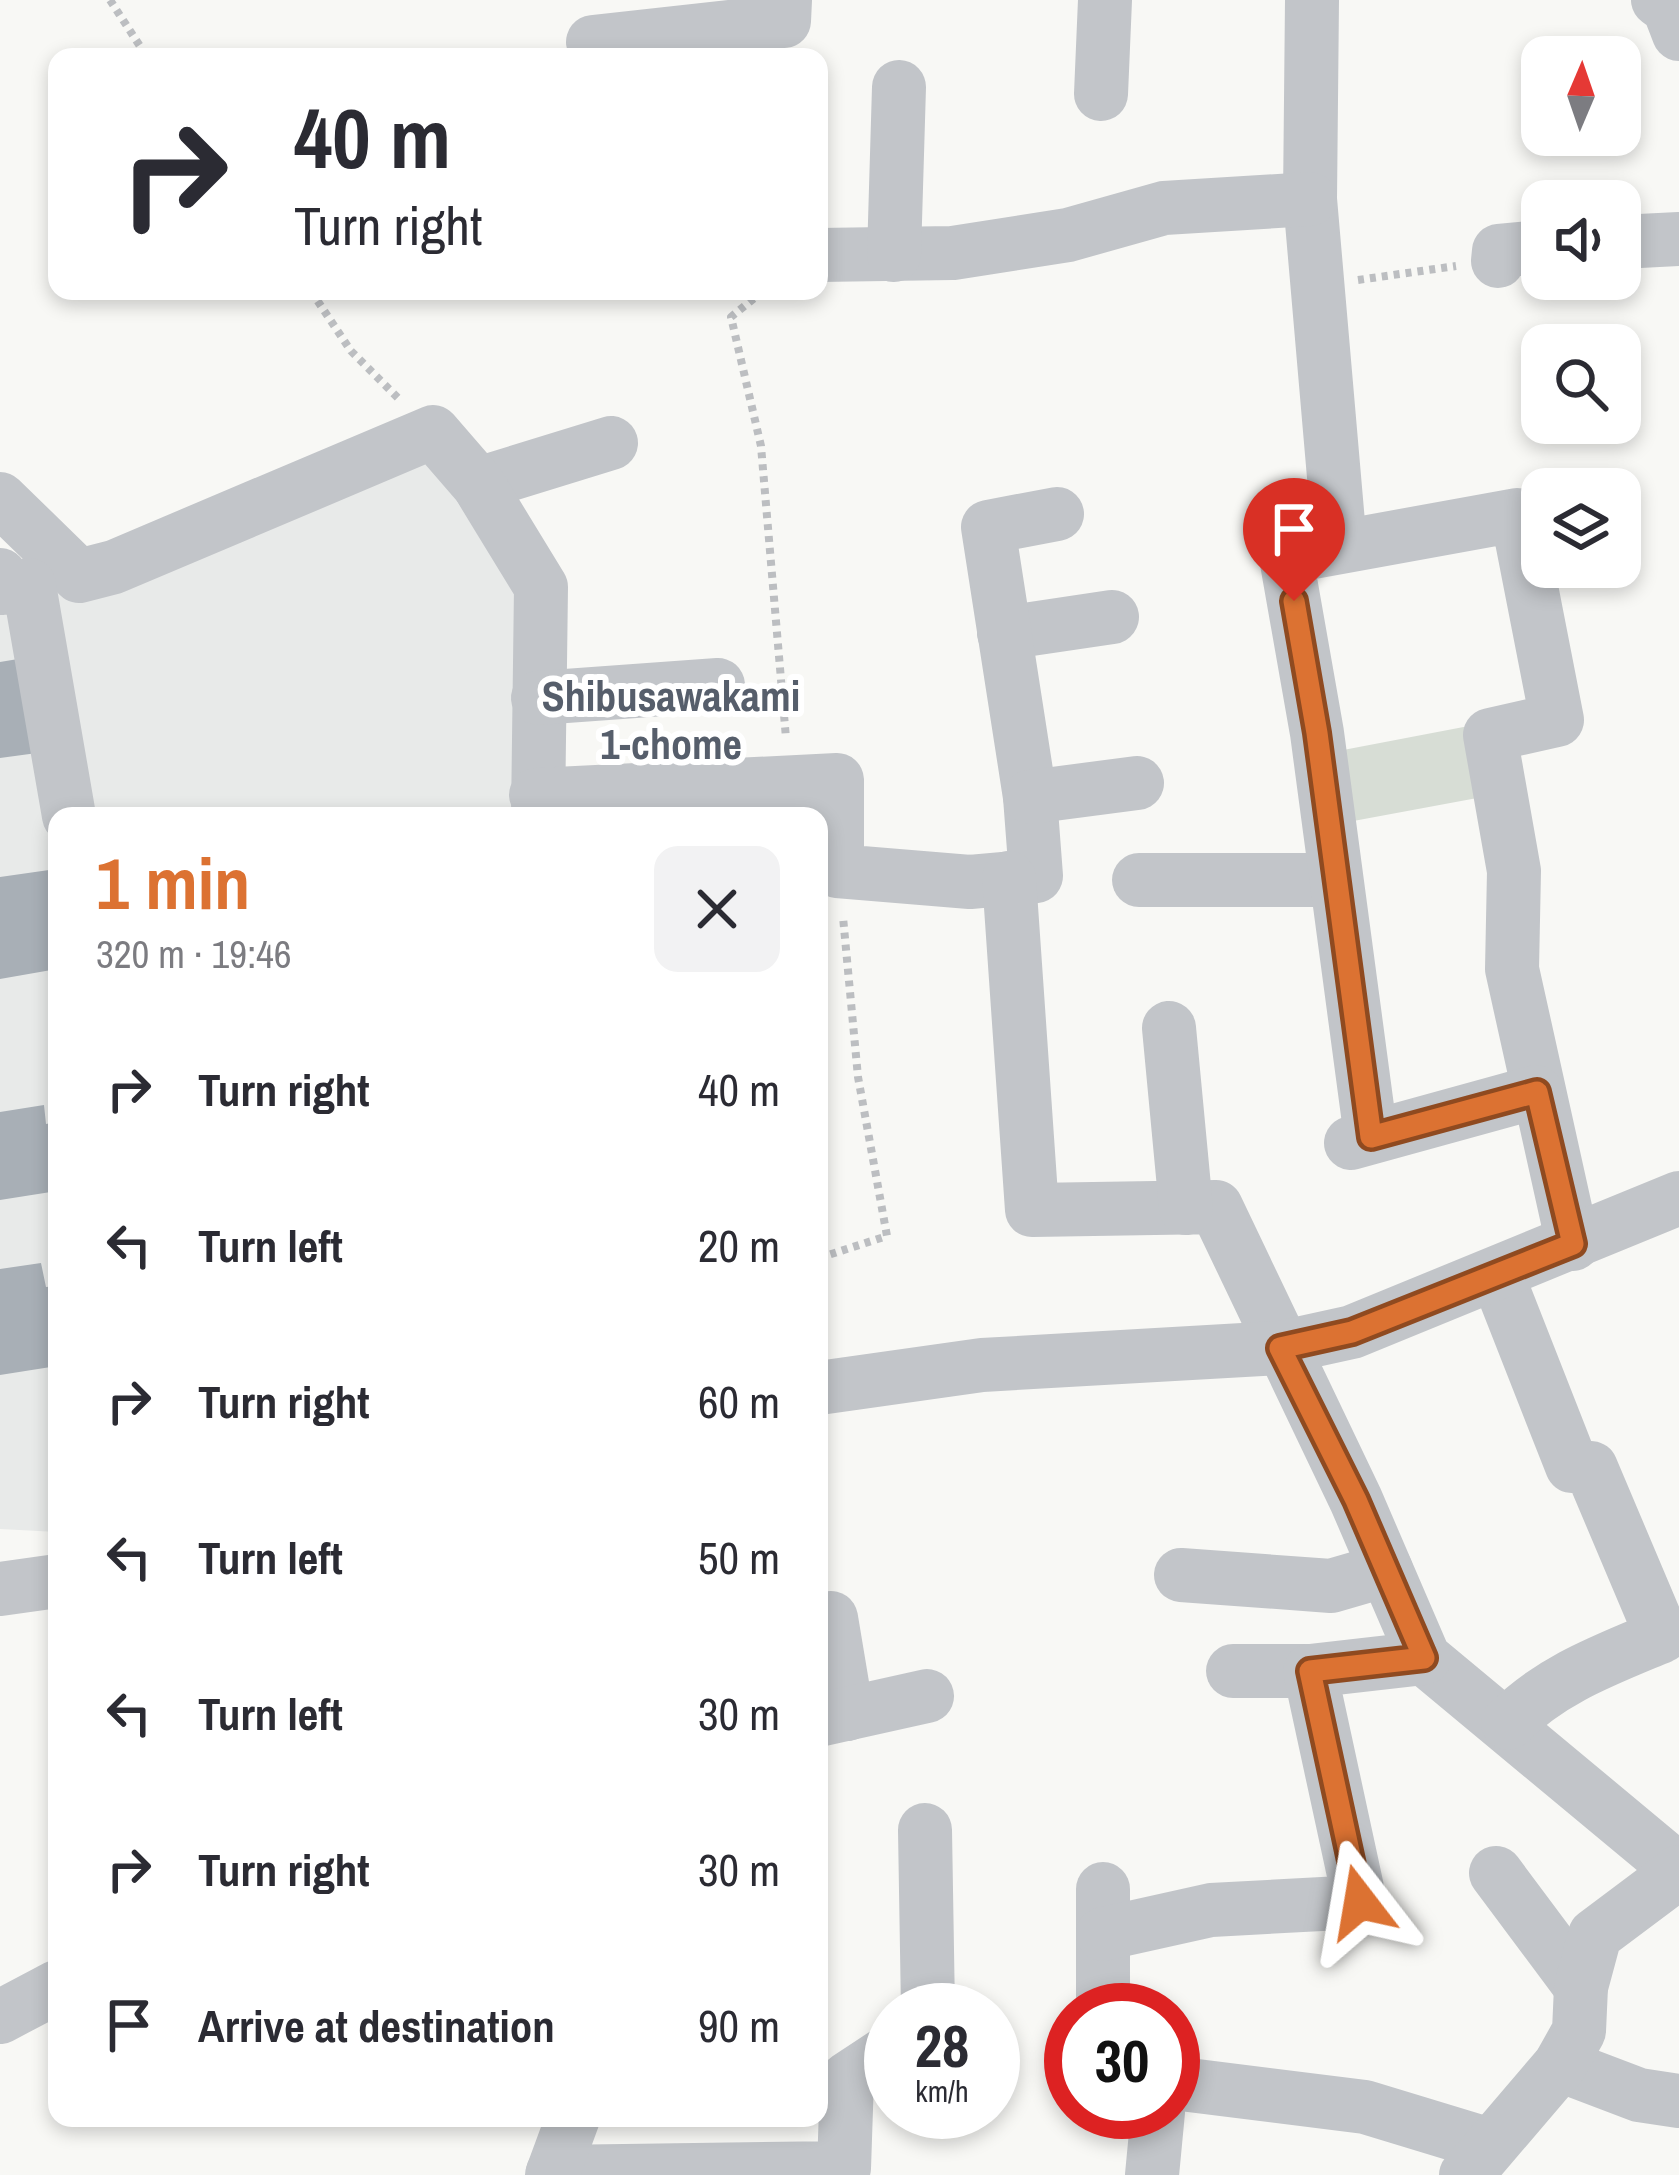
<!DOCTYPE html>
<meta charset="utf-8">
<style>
:root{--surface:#fff;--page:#f2f2f3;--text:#2b2b33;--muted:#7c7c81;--accent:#dc7232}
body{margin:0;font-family:"Archivo Narrow",sans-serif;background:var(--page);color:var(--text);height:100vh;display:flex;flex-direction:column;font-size:45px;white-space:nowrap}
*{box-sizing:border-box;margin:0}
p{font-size:39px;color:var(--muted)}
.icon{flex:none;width:66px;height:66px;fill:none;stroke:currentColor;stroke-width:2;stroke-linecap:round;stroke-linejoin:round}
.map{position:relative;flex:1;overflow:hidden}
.panel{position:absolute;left:48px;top:807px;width:780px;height:1320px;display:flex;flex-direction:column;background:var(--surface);border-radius:24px;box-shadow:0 6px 18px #0003}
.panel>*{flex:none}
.top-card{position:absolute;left:48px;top:48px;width:780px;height:252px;border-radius:24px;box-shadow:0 6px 18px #0003;background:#fff;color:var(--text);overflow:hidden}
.needle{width:78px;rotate:2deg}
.buttons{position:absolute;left:1521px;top:36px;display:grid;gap:24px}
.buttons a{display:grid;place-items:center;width:120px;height:120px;border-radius:24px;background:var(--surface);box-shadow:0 6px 18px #0003;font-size:60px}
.speed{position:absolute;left:864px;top:1983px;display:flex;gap:24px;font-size:60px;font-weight:700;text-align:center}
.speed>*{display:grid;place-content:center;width:156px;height:156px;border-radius:50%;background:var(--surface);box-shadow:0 6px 18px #0003;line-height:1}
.speed small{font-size:30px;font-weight:400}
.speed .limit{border:18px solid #d22;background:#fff;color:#111}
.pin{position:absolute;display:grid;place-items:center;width:102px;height:102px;color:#fff;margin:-123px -51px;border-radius:50% 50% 50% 0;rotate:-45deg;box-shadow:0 0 12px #0007}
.pin .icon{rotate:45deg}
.me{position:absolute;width:132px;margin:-66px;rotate:346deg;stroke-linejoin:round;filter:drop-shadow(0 0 9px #0008)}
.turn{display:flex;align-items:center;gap:42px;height:252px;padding:0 48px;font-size:54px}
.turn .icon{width:156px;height:156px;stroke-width:2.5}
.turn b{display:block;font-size:84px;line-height:102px}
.round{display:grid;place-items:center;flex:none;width:126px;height:126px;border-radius:24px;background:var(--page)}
.head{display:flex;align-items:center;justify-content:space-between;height:204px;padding:0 48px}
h1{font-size:72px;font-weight:800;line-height:90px;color:var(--accent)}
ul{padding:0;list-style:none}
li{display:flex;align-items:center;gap:36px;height:156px;padding:0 48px}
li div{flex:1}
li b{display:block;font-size:45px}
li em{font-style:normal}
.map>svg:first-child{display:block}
</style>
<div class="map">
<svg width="1679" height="2175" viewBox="0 0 1679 2175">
<rect width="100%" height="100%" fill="#f8f8f5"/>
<!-- built -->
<polygon fill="#e8eae9" points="428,456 515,593 513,816 57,816 57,1532 0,1529 0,576"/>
<!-- green -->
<polygon fill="#d7ddd5" points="1474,725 1488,796 1348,822 1338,751"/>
<!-- building -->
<g fill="#a8afb6">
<polygon points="24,658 37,753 0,758 0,662"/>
<polygon points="56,869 57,969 0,979 0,877"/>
<polygon points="44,1105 46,1124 57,1122 57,1191 0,1200 0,1112"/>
<polygon points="41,1263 46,1287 57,1286 57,1366 0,1375 0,1269"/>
</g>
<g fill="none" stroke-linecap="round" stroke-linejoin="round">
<!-- path -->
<g stroke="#bcbec1" stroke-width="8" stroke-dasharray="6 6" stroke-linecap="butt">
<polyline points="110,0 147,57"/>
<polyline points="1358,280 1456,266"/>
<polyline points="311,291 351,351 401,401"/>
<polyline points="763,291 731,317 761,446 786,738"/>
<polyline points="819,1258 887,1236 858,1077 843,917"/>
</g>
<!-- minor -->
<g stroke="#c2c5c9" stroke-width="54">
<polyline points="1312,0 1310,199 1340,546"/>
<polyline points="1658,0 1669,8 1679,34"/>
<polyline points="593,42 784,21 785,0"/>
<polyline points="1101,94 1105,0"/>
<polyline points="1620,242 1679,239"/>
<polyline points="819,255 953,253 1068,235 1164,208 1310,199"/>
<polyline points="894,255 899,87"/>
<polyline points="1498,261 1499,251 1542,247"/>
<polyline points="478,484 611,443"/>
<polyline points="0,499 79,576 114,567 433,432 478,484 541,587 538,816"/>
<polyline points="0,575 2,588 29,585 69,816"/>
<polyline points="1004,633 1112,617"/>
<polyline points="538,698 718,685"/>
<polyline points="536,795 837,780 837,871 970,882 1036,876 1030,797 988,527 1057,514"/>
<polyline points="1030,797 1137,783"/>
<polyline points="1009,878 1032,1210 1216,1207 1356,1500 1424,1658 1679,1870"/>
<polyline points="1139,880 1336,880"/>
<polyline points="1169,1028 1186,1208"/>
<polyline points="1371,1137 1317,733 1286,557 1517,515 1557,720 1490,735 1514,871 1512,969 1573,1244"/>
<polyline points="1351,1143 1536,1092"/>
<path d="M1497,1275l75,191 19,2 71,168c-57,24 -110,43 -154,87"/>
<polyline points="819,1388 982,1365 1279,1348 1352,1332 1679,1198"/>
<polyline points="1181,1575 1331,1586 1386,1570"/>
<polyline points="0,1589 57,1581"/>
<polyline points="831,1618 847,1714"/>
<polyline points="1233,1671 1310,1671"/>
<polyline points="819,1720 927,1696"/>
<polyline points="925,1830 928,2010"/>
<polyline points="1496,1873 1581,1987"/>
<polyline points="1103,1889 1103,1999"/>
<polyline points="1103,1934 1211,1910 1360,1902 1310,1671 1424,1658"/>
<polyline points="0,2017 57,1987"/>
<polyline points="1560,2065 1639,2095 1679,2101"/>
<polyline points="1173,2083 1365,2107 1490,2145"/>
<polyline points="553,2172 844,2168 847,2079 891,2050"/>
<polyline points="552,2175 573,2118"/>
<polyline points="1152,2175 1158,2112"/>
<polyline points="1466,2175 1560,2065 1579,2031 1581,1987 1595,1935 1679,1872"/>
</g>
</g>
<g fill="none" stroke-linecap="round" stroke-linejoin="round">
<defs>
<polyline id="route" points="1294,601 1317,733 1371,1137 1537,1092 1573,1244 1352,1332 1280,1348 1356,1500 1424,1658 1310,1671 1360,1902"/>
</defs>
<!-- route casing -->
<use href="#route" stroke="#8f4a20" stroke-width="30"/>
<!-- route -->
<use href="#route" stroke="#dc7232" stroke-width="21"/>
</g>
<g text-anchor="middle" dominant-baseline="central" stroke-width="12" stroke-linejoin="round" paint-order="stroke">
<!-- neighbourhood labels -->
<g font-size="42" font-weight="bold" fill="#565e6b" stroke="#fff">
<text x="671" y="696">Shibusawakami<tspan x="671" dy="48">1-chome</tspan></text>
</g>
</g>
</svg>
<div class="buttons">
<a><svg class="needle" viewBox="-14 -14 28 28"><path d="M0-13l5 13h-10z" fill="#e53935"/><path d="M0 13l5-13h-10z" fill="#7c7c81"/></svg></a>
<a><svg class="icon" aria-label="sound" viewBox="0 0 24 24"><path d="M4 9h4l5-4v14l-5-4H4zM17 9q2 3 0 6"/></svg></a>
<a><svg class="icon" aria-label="search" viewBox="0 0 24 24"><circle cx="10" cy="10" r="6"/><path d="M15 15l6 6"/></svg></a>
<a><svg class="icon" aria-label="layers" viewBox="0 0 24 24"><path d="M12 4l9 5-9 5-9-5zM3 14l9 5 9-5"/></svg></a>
</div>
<div class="speed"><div>28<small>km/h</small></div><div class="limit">30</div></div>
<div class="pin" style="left:1294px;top:601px;background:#d93025"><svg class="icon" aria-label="arrive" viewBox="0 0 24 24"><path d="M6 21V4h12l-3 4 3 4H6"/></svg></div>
<svg class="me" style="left:1360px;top:1902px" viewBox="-20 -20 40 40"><path d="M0-17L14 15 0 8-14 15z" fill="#dc7232" stroke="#fff" stroke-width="4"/></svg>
<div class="top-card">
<div class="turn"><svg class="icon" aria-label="right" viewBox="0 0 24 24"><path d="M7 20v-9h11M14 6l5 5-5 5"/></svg><div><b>40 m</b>Turn right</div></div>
</div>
<section class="panel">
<div class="head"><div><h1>1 min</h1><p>320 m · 19:46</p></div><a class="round"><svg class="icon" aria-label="close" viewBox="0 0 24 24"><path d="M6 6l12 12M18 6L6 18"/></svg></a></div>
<ul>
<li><svg class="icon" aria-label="right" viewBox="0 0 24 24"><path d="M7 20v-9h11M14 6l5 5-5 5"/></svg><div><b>Turn right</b></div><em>40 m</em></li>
<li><svg class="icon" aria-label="left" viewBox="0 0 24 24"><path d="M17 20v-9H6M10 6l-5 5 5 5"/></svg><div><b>Turn left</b></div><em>20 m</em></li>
<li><svg class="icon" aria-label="right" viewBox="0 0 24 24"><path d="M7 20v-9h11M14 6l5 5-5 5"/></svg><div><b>Turn right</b></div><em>60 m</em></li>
<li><svg class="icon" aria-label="left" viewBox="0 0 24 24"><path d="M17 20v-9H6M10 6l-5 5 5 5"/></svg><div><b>Turn left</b></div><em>50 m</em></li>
<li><svg class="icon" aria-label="left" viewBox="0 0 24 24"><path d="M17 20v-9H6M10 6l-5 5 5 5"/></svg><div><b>Turn left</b></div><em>30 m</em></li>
<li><svg class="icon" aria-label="right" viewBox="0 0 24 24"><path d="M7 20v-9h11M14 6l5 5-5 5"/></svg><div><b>Turn right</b></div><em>30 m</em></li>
<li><svg class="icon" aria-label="arrive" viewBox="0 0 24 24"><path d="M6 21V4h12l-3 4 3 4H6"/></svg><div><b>Arrive at destination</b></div><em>90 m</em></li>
</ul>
</section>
</div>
